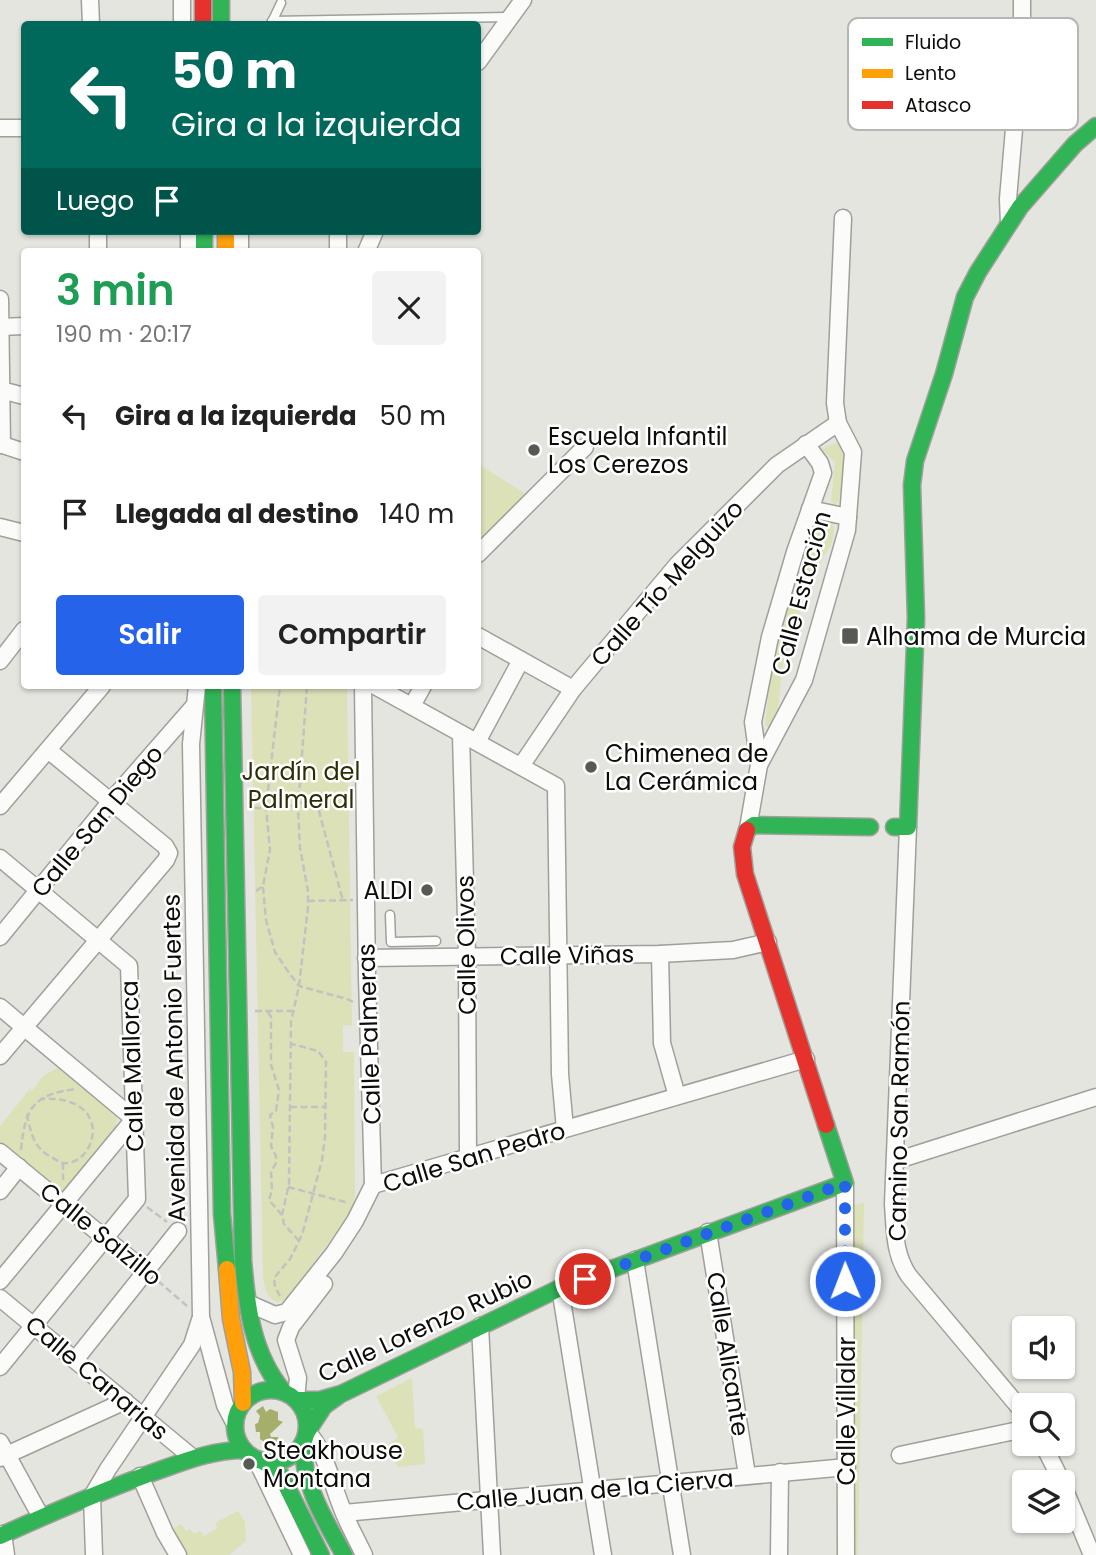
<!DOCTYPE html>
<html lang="es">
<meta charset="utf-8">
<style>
:root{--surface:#fff;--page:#f2f2f2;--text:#222;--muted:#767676;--accent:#2563eb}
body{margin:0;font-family:Poppins,sans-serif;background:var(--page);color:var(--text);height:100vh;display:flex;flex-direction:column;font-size:26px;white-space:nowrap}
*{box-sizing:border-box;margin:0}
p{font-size:23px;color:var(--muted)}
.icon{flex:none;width:38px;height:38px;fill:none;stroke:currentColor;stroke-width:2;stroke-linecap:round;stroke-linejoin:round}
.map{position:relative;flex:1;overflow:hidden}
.drawer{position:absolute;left:21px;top:248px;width:460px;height:441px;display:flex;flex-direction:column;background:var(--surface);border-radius:7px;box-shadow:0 2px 5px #0004}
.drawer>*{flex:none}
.guide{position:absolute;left:21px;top:21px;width:460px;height:214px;border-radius:7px;box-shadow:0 2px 5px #0004;background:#00695c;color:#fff;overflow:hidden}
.fabs{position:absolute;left:1012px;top:1316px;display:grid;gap:14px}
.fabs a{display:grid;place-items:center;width:63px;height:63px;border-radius:7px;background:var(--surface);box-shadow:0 2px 5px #0004;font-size:35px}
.pin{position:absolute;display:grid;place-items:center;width:60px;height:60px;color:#fff;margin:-30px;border:4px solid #fff;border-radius:50%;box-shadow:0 2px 7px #0007}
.me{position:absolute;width:77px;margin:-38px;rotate:359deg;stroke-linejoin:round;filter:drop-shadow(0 0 5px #0008)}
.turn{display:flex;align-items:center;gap:24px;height:147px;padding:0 35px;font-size:32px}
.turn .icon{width:91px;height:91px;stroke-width:2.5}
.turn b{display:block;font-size:49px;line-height:60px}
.then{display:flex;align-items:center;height:66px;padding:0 35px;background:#0003;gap:14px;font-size:26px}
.round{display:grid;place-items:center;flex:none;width:74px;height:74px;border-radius:7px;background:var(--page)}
.headline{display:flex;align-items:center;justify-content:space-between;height:119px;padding:0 35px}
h1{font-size:42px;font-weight:600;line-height:52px;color:#1e9e55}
.cta{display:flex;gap:14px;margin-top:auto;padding:14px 35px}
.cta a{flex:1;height:80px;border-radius:7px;background:var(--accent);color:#fff;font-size:28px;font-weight:600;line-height:80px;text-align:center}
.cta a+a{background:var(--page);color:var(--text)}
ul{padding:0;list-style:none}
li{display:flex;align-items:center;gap:21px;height:98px;padding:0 35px}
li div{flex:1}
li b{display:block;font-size:26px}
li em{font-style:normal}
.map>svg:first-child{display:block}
</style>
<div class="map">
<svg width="1096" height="1555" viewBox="0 0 1096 1555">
<rect width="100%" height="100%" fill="#e4e5df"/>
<!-- green -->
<g fill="#dce1b8">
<path d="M838,442c14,14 4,42 1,59l-4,4 -4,-3 4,-40 -13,-13z"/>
<polygon points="478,464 529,496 478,548"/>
<path d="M817,517l14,4c7,11 0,27 -8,36 -13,35 -31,67 -39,103 -6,22 -1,51 -15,67l-4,-1 2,-19 4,-36 17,-80 8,-2 21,-66 -3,-5z"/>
<path d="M251,686h95l1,3 5,336 -9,1v26h11l1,144 -2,12 -6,10 -59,79c-15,13 -23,-4 -25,-19z"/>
<polygon points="61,1066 117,1115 116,1126 62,1193 0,1144 0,1126 30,1089 32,1091 43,1076"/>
<polygon points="864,1203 858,1555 851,1555 853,1205"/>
<polygon points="412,1378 415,1428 423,1429 425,1464 398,1467 386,1446 398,1437 376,1396"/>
<polygon points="238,1511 245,1522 246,1541 229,1555 183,1555 170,1530 181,1524 186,1531 190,1529 194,1534 200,1531 204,1536 218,1528 215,1523"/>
</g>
<!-- water -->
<polygon fill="#a7ad6a" points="263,1406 266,1412 270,1409 278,1412 278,1420 283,1422 270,1434 271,1437 278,1437 280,1444 276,1446 269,1440 266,1443 260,1439 260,1432 256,1432 255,1424 258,1423 260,1416 256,1411"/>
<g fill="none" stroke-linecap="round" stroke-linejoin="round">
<defs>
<g id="lane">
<polyline points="272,21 508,17"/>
<polyline points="271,24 281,3"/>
<polyline points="390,915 391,942 436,941"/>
</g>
<g id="street">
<polyline points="90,0 91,24"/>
<polyline points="182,24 182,0"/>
<polyline points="478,62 523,0"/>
<polyline points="0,128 24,128"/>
<polyline points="1009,223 1008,199 1022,36 1022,0"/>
<polyline points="98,231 98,252"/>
<polyline points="189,231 189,252"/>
<polyline points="338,231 338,252"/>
<polyline points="240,252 240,231"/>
<polyline points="366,252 375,231"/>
<polyline points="0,299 2,445"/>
<polyline points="0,327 24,326"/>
<polyline points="1,390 24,396"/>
<polyline points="0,444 24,452"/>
<polyline points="810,509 848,517"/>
<polyline points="0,527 24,533"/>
<polyline points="478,554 585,447"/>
<polyline points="478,636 573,689"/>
<polyline points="0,661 24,630"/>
<polyline points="197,686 191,744 201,1317 225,1405 235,1424"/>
<polyline points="375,686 556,786 560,1074 565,1129"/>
<polyline points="412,706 423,686"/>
<polyline points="461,734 467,956 468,1157"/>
<polyline points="477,742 521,660"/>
<polyline points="759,765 753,722 770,637 795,552 823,473 820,463 806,444"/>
<polyline points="521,766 573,689 677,565 777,465 838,423"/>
<polyline points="0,806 102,686"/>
<path d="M908,827l-15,377c2,27 1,50 16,72l115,137"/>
<polyline points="748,828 759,765 804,680 847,530 853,452 838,423 835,403 843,218"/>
<polyline points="0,858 129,966 137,1199 0,1367"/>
<polyline points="0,937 111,801 194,706"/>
<polyline points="660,954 662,1043 677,1096"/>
<polyline points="366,958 660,954 733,950 768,942"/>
<polyline points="0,1007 134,1119 0,1281"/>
<polyline points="0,1056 166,860 169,853 165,846 48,750"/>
<polyline points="0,1152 145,1271"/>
<polyline points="895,1161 1096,1097"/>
<polyline points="845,1183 846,1555"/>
<polyline points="373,1185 806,1059"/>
<polyline points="0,1191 19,1167"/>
<polyline points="708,1232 747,1475"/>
<polyline points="635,1260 682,1555"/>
<polyline points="560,1288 603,1555"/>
<polyline points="0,1298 193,1458"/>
<polyline points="248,1303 275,1315 287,1312 334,1253 355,1221 373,1185 367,977 363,686"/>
<polyline points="480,1326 492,1555"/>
<polyline points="75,1360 178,1231"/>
<polyline points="296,1399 298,1378 286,1340 291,1327 324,1284"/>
<path d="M307,1432c18,16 26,56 36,79 6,15 14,29 21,44"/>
<polyline points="0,1442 41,1517"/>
<polyline points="1043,1444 1062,1482"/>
<polyline points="900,1455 1024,1429"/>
<polyline points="0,1458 125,1401"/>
<polyline points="256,1459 302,1555"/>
<polyline points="140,1476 165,1533 178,1555"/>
<polyline points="1062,1483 1092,1555"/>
<polyline points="344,1513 847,1467"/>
<polyline points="3,1534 6,1555"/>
<polyline points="94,1555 92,1496 108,1469 192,1345 200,1320"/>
<polyline points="779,1555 780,1472"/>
</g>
<g id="fast">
<polyline points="221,0 221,24"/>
<polyline points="204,231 204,252"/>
<polyline points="213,686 222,1214 227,1269"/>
<path d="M232,686l11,574c4,48 9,93 40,131"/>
<polyline points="894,827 908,827 916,618 912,485 915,461 944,374 965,297 978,272 1020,207 1075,144 1096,126"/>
<polyline points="747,830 754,825 870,827"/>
<circle cx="271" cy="1426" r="36"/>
<polyline points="298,1400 320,1400 341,1394 560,1288 845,1183 826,1125"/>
<polyline points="307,1432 324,1406 338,1396"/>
<path d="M303,1443c-1,41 22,77 41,112"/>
<polyline points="264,1462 281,1475 321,1555"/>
<path d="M0,1536c53,-24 106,-47 160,-66 28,-10 54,-20 84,-20"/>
</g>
<g id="slow">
<polyline points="226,231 226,252"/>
<polyline points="227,1269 231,1319 242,1372 243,1403"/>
</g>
<g id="jam">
<polyline points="203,0 203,24"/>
<polyline points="747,830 742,847 745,874 826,1125"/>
</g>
</defs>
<!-- lane casing -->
<use href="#lane" stroke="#9fa09b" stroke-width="11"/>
<!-- street casing -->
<use href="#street" stroke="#9fa09b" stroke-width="19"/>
<!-- fast casing -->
<use href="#fast" stroke="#9fa09b" stroke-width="19"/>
<!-- slow casing -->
<use href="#slow" stroke="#9fa09b" stroke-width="19"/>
<!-- jam casing -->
<use href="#jam" stroke="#9fa09b" stroke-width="19"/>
<!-- path -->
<g stroke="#c2c3c0" stroke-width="2.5" stroke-dasharray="7 3.5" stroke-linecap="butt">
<polyline points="316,800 343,901"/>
<polyline points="254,808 284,808 299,803 351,795"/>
<polyline points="263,887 266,920 275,952 287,970 299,986 347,999 353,1002"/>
<polyline points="256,891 263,886 270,850 266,808 280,686"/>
<polyline points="308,901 353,900"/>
<polyline points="255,1011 294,1011"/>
<polyline points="268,1012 271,1017 271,1065 279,1090 276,1111 270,1115 273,1127 271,1146 276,1156 276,1163 271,1172 272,1190 269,1200 282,1215"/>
<polyline points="290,1107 325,1107"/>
<path d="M27,1114c4,20 7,35 26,44 4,2 7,5 10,5 33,4 54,-69 -23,-64"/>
<path d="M21,1150c4,-42 12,-56 56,-61"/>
<polyline points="63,1163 63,1180"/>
<polyline points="288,1187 349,1203"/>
<polyline points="147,1207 167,1222"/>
<polyline points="299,1241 284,1224 282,1215 289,1184 291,1022 299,986 308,907 308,891 300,848 298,810 307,686"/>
<polyline points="158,1281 187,1306"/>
<polyline points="280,1296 275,1287 274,1278 290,1259 302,1235 322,1160 325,1137 326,1062 318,1051 292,1044"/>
</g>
<!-- lane -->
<use href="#lane" stroke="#fbfbfa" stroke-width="8"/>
<!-- street -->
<use href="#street" stroke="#fbfbfa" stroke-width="16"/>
<!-- fast -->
<use href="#fast" stroke="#30b455" stroke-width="16"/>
<!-- slow -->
<use href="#slow" stroke="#ff9f0a" stroke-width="16"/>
<!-- jam -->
<use href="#jam" stroke="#e5322d" stroke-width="16"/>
</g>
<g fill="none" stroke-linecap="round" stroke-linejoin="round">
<!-- route -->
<polyline stroke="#2563eb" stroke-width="12" stroke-dasharray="0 21.6" points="585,1279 845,1183 845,1281"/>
</g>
<!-- markers -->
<g fill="#585954" stroke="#fff" stroke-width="2.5">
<circle cx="534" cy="450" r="7"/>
<rect x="841" y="627" width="18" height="18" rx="3.5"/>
<circle cx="591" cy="767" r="7"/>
<circle cx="427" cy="890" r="7"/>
<circle cx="249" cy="1464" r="7"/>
</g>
<g text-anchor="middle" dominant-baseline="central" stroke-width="5" stroke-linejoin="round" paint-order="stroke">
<!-- poi labels -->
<g font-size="24" fill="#0c0d09" stroke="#fff" text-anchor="start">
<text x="548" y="436">Escuela Infantil<tspan x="548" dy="28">Los Cerezos</tspan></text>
<text x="866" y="636">Alhama de Murcia</text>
<text x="605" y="753">Chimenea de<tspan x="605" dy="28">La Cerámica</tspan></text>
<text x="413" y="890" text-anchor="end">ALDI</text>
<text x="263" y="1450">Steakhouse<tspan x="263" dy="28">Montana</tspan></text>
</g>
<!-- street labels -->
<g font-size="24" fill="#0c0d09" stroke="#fff">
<text transform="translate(667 583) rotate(-48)">Calle Tío Melguizo</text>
<text transform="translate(801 593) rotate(-75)">Calle Estación</text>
<text transform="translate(97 821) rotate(-50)">Calle San Diego</text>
<text transform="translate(466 945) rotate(-91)">Calle Olivos</text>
<text transform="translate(567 955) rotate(-1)">Calle Viñas</text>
<text transform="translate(369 1034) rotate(-92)">Calle Palmeras</text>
<text transform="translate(174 1058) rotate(-91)">Avenida de Antonio Fuertes</text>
<text transform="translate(132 1066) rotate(-92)">Calle Mallorca</text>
<text transform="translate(899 1121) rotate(-89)">Camino San Ramón</text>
<text transform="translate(474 1157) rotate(-17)">Calle San Pedro</text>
<text transform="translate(101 1234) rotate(39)">Calle Salzillo</text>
<text transform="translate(425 1326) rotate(-25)">Calle Lorenzo Rubio</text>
<text transform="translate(728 1354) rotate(81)">Calle Alicante</text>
<text transform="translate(97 1378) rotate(40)">Calle Canarias</text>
<text transform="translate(846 1411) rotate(-90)">Calle Villalar</text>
<text transform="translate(595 1490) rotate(-5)">Calle Juan de la Cierva</text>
</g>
<!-- park labels -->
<g font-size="24" fill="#2c2f06" stroke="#fff">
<text x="301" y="771">Jardín del<tspan x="301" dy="28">Palmeral</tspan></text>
</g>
</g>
<!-- legend -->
<rect x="848" y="18" width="230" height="112" rx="10" fill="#fff" stroke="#b6b6b5" stroke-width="2"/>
<rect x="862" y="38" width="31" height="8" fill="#30b455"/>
<rect x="862" y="69" width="31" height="9" fill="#ff9f0a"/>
<rect x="862" y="101" width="31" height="8" fill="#e5322d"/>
<g font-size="19" fill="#0c0d09">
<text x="905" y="49">Fluido</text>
<text x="905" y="80">Lento</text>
<text x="905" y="112">Atasco</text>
</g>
</svg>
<div class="fabs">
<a><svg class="icon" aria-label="sound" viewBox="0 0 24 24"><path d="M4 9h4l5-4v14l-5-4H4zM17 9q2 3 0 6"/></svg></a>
<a><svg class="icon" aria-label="search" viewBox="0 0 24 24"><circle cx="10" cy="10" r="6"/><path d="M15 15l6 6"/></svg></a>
<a><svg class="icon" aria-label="layers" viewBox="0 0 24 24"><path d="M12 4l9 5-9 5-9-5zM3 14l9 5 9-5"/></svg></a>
</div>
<div class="pin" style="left:585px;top:1279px;background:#d93025"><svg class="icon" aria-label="arrive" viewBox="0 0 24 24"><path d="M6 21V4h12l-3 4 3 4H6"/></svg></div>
<svg class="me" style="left:845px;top:1281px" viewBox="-20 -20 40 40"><circle r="17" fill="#2563eb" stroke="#fff" stroke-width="3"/><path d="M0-11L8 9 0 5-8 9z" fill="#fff"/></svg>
<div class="guide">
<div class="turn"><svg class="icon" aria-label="left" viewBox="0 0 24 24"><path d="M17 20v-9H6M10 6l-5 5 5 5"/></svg><div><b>50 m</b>Gira a la izquierda</div></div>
<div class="then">Luego<svg class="icon" aria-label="arrive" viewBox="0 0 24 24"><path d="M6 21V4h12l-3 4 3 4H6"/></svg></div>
</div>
<section class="drawer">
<div class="headline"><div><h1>3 min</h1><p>190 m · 20:17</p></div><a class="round"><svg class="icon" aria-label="close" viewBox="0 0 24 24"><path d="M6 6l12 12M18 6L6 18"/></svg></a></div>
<ul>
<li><svg class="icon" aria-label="left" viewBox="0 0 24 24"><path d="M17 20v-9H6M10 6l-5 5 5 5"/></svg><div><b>Gira a la izquierda</b></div><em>50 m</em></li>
<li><svg class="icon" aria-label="arrive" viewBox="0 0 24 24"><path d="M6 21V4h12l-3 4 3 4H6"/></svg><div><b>Llegada al destino</b></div><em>140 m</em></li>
</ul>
<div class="cta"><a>Salir</a><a>Compartir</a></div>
</section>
</div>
